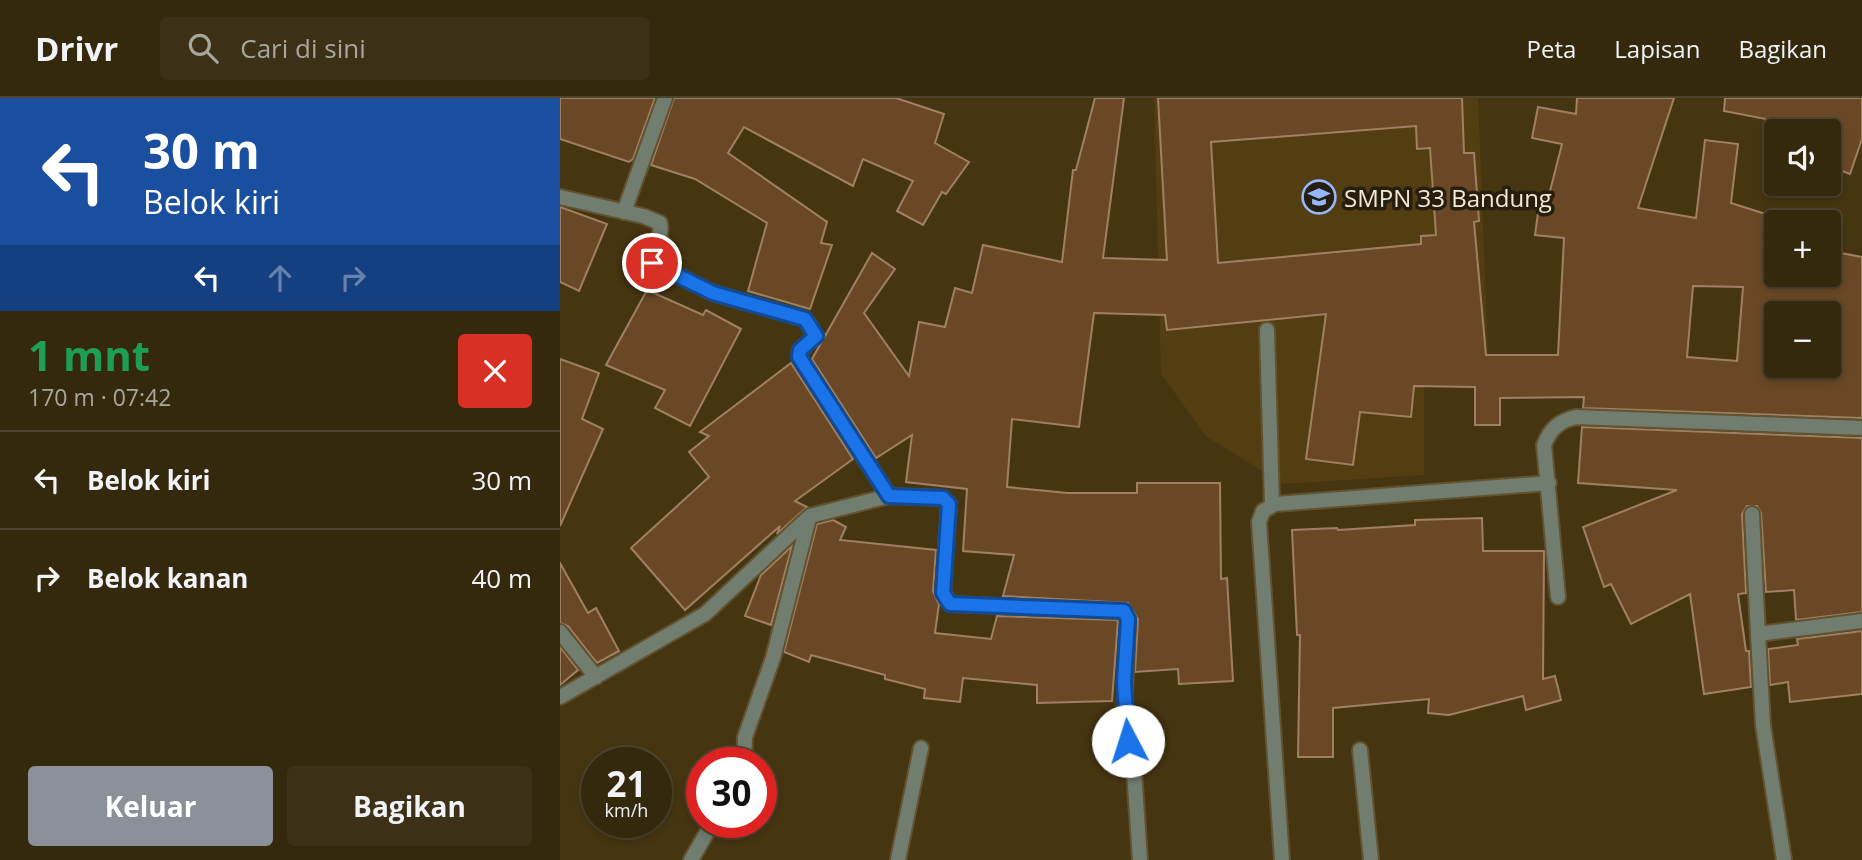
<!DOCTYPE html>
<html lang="id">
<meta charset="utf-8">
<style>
:root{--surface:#34280d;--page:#3c3016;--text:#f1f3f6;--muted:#a9a69d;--line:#4e442e;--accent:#8c9099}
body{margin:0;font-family:"Open Sans",sans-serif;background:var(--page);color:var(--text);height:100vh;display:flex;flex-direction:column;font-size:26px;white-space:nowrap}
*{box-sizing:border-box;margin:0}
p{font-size:23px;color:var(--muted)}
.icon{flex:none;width:38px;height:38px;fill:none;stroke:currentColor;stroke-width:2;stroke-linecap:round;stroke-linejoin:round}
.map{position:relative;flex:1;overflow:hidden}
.panel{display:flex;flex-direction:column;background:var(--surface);width:560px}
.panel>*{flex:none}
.guide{background:#1a4fa0;color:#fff;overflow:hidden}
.fabs{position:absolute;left:1204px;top:21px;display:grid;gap:14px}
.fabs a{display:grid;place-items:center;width:77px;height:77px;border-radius:7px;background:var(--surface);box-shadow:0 4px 10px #0003,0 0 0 2px var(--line);font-size:35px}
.speed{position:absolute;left:21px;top:649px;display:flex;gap:14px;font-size:35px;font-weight:700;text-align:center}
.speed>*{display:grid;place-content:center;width:91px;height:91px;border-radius:50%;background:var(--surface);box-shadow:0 4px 10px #0003,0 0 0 2px var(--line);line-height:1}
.speed small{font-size:18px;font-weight:400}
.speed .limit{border:10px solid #d22;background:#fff;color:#111}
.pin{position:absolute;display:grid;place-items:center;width:60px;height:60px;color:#fff;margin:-30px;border:4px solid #fff;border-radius:50%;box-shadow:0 2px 7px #0007}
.me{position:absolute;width:77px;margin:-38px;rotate:355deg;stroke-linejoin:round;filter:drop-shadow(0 0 5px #0008)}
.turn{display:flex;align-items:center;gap:24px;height:147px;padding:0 28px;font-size:32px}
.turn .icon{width:91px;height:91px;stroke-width:2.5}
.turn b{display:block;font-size:49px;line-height:60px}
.lanes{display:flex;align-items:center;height:66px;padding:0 28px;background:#0003;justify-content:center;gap:35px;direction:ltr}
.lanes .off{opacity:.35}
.round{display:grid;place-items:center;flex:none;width:74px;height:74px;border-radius:7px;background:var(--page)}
.head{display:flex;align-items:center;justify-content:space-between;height:119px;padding:0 28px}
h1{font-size:42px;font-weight:700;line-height:52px;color:#1e9e55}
.button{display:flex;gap:14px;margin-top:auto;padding:14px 28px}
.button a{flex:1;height:80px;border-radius:7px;background:var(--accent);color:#fff;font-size:28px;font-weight:700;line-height:80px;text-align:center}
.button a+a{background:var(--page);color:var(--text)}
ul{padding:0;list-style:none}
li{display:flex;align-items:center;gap:21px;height:98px;padding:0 28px;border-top:2px solid var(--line)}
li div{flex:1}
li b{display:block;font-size:26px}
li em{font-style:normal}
header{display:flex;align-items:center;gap:42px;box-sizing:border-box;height:98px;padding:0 35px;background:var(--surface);border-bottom:2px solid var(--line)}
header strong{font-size:33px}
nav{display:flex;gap:38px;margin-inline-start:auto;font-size:24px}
.search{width:490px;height:63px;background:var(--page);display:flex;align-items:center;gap:18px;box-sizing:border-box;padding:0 24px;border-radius:7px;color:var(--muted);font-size:26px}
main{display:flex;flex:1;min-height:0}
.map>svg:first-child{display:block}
</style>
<header>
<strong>Drivr</strong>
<div class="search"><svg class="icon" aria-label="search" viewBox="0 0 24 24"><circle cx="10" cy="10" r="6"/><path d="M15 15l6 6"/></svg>Cari di sini</div>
<nav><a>Peta</a><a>Lapisan</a><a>Bagikan</a></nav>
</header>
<main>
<section class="panel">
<div class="guide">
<div class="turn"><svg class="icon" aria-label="left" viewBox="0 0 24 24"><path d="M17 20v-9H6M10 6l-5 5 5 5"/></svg><div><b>30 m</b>Belok kiri</div></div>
<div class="lanes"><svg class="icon" aria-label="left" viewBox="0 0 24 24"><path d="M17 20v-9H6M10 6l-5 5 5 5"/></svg><svg class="icon off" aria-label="ahead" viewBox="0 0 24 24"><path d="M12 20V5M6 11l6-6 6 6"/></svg><svg class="icon off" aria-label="right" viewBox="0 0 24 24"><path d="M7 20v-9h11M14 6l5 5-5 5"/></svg></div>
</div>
<div class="head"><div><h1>1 mnt</h1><p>170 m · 07:42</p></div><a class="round" style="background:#d93025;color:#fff"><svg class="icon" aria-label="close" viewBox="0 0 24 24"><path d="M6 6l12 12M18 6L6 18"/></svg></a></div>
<ul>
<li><svg class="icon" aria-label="left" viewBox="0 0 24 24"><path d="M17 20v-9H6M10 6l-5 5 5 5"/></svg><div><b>Belok kiri</b></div><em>30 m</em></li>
<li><svg class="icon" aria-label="right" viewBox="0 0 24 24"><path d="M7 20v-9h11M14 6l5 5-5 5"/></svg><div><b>Belok kanan</b></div><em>40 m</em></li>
</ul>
<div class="button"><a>Keluar</a><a>Bagikan</a></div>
</section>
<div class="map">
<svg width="1302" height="762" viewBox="0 0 1302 762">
<rect width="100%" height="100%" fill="#463511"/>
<!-- built -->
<polygon fill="#533e11" points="594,0 918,0 928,253 864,255 864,377 723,386 646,338 601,276"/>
<!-- building -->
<g fill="#6a4826" stroke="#a08063" stroke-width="2" fill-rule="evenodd">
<polygon points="0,0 95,0 73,61 69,64 0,41"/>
<polygon points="114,0 336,0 384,16 375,45 409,64 386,96 382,94 363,127 337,113 353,83 303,61 293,88 184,29 168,55 267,124 261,145 272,147 250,211 188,193 207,125 135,81 91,67"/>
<path d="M535,0h29l-21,160 64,2 -9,-162h304l2,55h10l5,68 -5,1 12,133h72l6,-117 -29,-3 5,-37 8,1 14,-55 -30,-6 6,-31 38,7 1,-16h97l-36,110 58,10 9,-78 33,4 -7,59 41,13 -9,29 13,1v29h54l5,-23 27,5v161l-279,-10 1,-11 -84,1v27h-25v-38l-61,-1 -3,31 -51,-5 -7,53 -47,-6 20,-145 -159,16 -2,-15 -71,-2 -15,114 -67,-8 -5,68 61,6h69v-10h83l1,96 6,-1 6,103 -54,3 -1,-15 -43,3 3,-53 -10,-16 -125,-7 11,-41 -51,-4 4,-62 -61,-7 6,-47 -36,23 -64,-99 60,-106 23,16 -31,44 45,63 10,-54 26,5 10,-39 17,5 11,-48 79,17 11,-92h3zM856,28l1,23 13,-1 6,87 -15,1v8l-203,19 -7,-121zM1133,188l50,1 -6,74 -50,-4zM1216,215h53v53h-53z"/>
<polygon points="1165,0 1302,0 1302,41 1290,76 1269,68 1269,33 1246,33 1247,29 1164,13"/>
<polygon points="0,109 47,126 19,193 0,184"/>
<polygon points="87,192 143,217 146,212 181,231 130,328 95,310 105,292 46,267"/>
<polygon points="0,261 39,275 22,321 43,331 0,428"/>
<polygon points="231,265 293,361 235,403 247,409 217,436 220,428 125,512 71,450 149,379 129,354 149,338 140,334"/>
<polygon points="1022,329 1302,340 1302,514 1236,522 1234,492 1206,494 1201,415 1197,408 1187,408 1182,416 1186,495 1178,496 1186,553 1189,553 1191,589 1144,596 1130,496 1071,526 1051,486 1044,489 1023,429 1117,392 1018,385"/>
<polygon points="922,420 923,453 984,453 983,581 995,578 1001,602 966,612 963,598 889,617 868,615 869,601 773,610 773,659 738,659 740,537 737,537 732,432 777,430 778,432 855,427 855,422"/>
<polygon points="273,422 286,429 280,442 376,452 373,493 379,506 375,535 431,541 437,518 558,522 552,603 477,605 477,587 403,580 400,604 364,600 365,591 325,581 325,577 251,557 249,564 224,554 257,426"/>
<polygon points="232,448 211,527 185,518 201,477"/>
<polygon points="0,465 28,515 36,510 59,553 37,565 8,528 0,525"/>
<polygon points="1302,533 1302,596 1230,604 1228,584 1210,587 1208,551 1238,547 1237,541"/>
<polygon points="0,549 18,572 0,587"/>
</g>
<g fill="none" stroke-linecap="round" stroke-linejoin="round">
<defs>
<g id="lane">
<polyline points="707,232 712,406"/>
<polyline points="338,762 361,650"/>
</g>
<g id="street">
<path d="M0,99l83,19 17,7c3,15 -8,25 -8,40l61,30 92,26 11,17 -16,14 -1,7 90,139"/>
<polyline points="64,114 105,0"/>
<polyline points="1192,416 1198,536"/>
<path d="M998,499l-14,-152c6,-16 15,-24 32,-28l286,11"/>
<polyline points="0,534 36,579"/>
<polyline points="0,599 145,516 250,418 329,398 383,400 389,406 383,494 390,506 563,513 568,521 564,621 574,672 580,762"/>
<polyline points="800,652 811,762"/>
<polyline points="184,665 185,639 213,560 249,420"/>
<polyline points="131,762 153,724"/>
<polyline points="722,762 699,424 703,413 715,406 989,385"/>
<polyline points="1224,762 1203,627 1198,536 1302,523"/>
</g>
</defs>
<!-- lane casing -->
<use href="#lane" stroke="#625230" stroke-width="18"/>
<!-- street casing -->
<use href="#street" stroke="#625230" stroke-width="18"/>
<!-- lane -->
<use href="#lane" stroke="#707d6f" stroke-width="14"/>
<!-- street -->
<use href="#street" stroke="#707d6f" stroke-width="14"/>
</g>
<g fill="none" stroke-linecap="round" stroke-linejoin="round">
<defs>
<polyline id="route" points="92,165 153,195 245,221 256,238 240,252 239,259 329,398 383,400 389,406 383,495 390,506 564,513 568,521 564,584 568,643"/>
</defs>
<!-- route casing -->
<use href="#route" stroke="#114b97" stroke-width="18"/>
<!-- route -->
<use href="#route" stroke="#1a73e8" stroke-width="12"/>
</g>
<!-- icons -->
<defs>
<symbol id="school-ring" viewBox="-11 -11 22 22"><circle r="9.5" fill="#261e0f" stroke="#94b7fd" stroke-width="1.5"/><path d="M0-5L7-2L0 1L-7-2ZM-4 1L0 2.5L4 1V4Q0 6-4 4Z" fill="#94b7fd"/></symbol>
</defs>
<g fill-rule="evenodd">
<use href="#school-ring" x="740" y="80" width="38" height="38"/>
</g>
<g text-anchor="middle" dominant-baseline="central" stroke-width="7" stroke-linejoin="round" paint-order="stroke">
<!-- poi labels -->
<g font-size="24" fill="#f2e8d4" stroke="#261e0f" text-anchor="start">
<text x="784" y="99">SMPN 33 Bandung</text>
</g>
</g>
</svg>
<div class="fabs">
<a><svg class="icon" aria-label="sound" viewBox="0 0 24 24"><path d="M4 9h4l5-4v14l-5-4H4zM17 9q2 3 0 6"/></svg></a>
<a>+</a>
<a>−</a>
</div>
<div class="speed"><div>21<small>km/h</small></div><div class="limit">30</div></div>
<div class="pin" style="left:92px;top:165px;background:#d93025"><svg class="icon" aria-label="arrive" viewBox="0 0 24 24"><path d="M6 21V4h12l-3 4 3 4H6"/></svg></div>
<svg class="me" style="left:568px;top:643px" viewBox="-20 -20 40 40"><circle r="19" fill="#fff"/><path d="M0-13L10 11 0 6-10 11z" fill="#1a73e8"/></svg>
</div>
</main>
